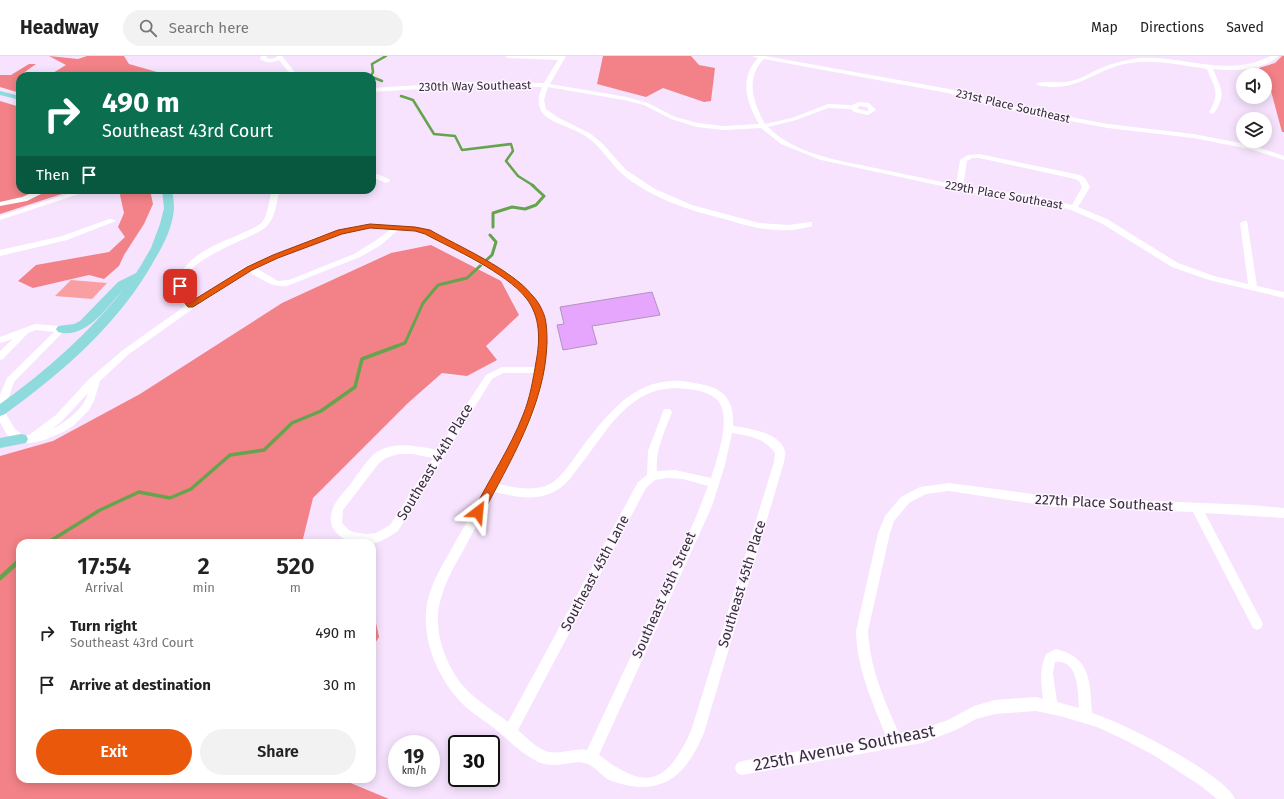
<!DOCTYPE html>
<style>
:root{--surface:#fff;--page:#f2f2f2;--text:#222;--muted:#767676;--line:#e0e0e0;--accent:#ea580c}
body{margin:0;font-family:"Fira Sans",sans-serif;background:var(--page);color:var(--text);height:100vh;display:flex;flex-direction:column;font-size:15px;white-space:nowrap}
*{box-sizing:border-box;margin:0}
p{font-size:13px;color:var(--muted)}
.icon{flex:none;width:22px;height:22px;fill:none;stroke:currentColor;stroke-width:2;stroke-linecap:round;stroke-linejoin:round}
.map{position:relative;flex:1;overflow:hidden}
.drawer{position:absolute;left:16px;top:483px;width:360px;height:244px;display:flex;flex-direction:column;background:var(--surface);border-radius:12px;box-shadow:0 2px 10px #0003}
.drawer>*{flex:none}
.banner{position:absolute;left:16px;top:16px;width:360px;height:122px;border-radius:12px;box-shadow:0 2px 10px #0003;background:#0b6e4f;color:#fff;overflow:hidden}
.buttons{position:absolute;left:1236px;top:12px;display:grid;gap:8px}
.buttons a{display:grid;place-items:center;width:36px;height:36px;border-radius:50%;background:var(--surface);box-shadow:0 2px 10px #0003;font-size:20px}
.speed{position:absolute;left:388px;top:679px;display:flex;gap:8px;font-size:20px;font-weight:700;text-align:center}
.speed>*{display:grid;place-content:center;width:52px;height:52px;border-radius:50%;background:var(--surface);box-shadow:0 2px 10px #0003;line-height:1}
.speed small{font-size:10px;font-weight:400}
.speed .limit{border:2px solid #111;border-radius:6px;background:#fff;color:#111}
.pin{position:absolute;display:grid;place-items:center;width:34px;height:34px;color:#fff;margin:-17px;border-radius:8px;box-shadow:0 2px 6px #0006}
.me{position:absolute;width:44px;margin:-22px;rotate:29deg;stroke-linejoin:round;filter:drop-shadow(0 0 3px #0008)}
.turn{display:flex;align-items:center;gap:14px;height:84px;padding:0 20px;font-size:18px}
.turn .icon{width:52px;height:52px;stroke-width:2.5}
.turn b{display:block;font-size:28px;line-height:34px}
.then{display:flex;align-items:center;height:38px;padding:0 20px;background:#0003;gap:8px;font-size:15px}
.eta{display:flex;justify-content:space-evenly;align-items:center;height:68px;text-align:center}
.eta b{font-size:24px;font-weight:600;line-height:28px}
.button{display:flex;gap:8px;margin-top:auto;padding:8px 20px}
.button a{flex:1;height:46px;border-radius:24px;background:var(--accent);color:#fff;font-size:16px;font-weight:600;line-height:46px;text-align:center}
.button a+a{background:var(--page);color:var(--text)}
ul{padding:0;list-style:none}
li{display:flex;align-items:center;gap:12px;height:52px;padding:0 20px}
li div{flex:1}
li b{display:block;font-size:15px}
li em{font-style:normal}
header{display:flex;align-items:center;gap:24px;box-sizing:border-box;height:56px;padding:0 20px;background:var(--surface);border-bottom:1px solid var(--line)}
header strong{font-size:19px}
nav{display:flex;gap:22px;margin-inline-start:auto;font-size:14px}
.search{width:280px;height:36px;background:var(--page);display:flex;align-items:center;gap:10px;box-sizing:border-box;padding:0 14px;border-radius:22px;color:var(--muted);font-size:15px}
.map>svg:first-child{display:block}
</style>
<header>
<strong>Headway</strong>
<div class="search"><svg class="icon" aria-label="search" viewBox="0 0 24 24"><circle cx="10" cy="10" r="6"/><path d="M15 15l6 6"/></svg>Search here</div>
<nav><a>Map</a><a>Directions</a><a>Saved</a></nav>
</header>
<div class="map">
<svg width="1284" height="743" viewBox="0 0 1284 743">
<rect width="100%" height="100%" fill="#f7e3fe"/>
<!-- green -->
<polygon fill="#f99fa2" points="71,224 107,227 92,243 55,240"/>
<!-- forest -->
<g fill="#f28287">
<polygon points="49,0 78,3 87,0 124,0 129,8 164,18 180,20 48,20 66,9"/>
<polygon points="603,0 691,0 699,9 715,12 711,45 704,46 663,32 646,41 597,28"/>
<polygon points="1282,0 1284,0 1284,76 1282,76 1267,20 1259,12 1275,7"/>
<polygon points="29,8 36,8 22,18 26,20 20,20 20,37 0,31 0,19 11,19"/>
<polygon points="0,45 20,51 20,134 74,134 0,158"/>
<polygon points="122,134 150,134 153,148 144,168 124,199 119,210 104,223 89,219 33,232 18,225 36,209 109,196 125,181 118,171 124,157 120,139"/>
<polygon points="431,189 501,225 519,259 486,290 497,304 467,320 442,317 408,347 313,442 302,487 20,487 20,723 341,723 389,743 0,743 0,400 53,385 140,338 282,247 391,197"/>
<polygon points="372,548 379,581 372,592"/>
</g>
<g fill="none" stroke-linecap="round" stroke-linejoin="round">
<!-- stream-far3 -->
<g stroke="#65a44c" stroke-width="2.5">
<polyline points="371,20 373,16 372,8 386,0"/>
<polyline points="372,21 382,25"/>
<polyline points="401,40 413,44 434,78 455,80 462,94 511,88 513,95 506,105 518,120 534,130"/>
</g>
<!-- stream-far2 -->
<g stroke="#65a44c" stroke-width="3">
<polyline points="493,171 493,157 512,151 525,153 536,149 544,140 532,129"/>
<polyline points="394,291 405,287 423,247 438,229 467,222 492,199 496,186 490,179"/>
</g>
<!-- stream-far1 -->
<polyline stroke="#65a44c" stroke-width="3.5" points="47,487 100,454 139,436 170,442 191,433 230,399 264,394 292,367 321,355 355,331 362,303 397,290"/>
<!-- stream -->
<polyline stroke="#65a44c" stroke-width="4.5" points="0,522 20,504"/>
</g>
<!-- building -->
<polygon fill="#e7a6fd" stroke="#b293bd" points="652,236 660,259 592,270 597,288 563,294 557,269 564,268 560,251"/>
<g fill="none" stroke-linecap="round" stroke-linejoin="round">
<!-- minor -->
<g fill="#fff" fill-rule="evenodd">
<path d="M261,0h6l-1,2 6,1 5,-2 -1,-1h6l16,20h-6l-13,-16c-6,3 -13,3 -19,-1z"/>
<path d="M505,0h61l-16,28 77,13 21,6 27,14 23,6 25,3 36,-2c-13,-22 -20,-46 -1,-66l-6,-2h13l184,33 62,17 97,18 85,10 58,11 33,11v4l-34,-11 -57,-11 -85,-10 -98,-18 -62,-17 -184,-34c-19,19 -11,44 1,65l27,-6 36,-14 24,1 7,-3 10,1 7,7 -8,5 -14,-3 -3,-3 -23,-1 -32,12 -28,7c28,28 70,33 107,41 27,6 54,11 81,17l4,-25 8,-5 11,-1 101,21 5,3 5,9 -12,20 29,12 71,44 36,13 34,8 -8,-61 4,-2h3l10,65 27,6v6l-75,-18 -37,-13 -71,-44 -30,-13 -39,-11 -53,-5 -158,-34 -40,-16 -20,-16 -38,2 -26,-3 -26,-8 -27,-14 -20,-5 -76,-13 -4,13 2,9 11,8 34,17 11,9 24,27 29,19 37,16 67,18 30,2 20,-3h3v4c-11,3 -22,5 -33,4 -18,0 -34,-5 -51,-10 -36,-9 -70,-19 -101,-42 -15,-11 -24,-30 -40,-41 -21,-15 -60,-14 -45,-50l-74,-1 -96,6v-4l96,-6 76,1 14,-23 -50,-2zM860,50l7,1 2,3 -2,1 -9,-2 -1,-1zM972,102h7l96,21 4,2 3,6 -10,18 -40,-10 -53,-5 -16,-4 4,-25z"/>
<path d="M1271,0h8c-18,15 -44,15 -66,13 8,20 14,25 1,44l-2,1 -3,-2c12,-19 5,-25 -2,-43 -26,-4 -52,-10 -77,-6 -30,4 -47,25 -79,24 -5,-1 -11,0 -15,-3 5,-4 27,0 35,-3 10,-2 19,-8 28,-12 13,-6 27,-9 41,-11 47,-2 86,20 131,-2z"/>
<polygon points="372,116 389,123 390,125 386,127 372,121"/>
<polygon points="39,134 49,134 27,145 0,150 0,146 22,141"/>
<polygon points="80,134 91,134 0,164 0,160"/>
<path d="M272,134h8c-4,12 -4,28 -14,37 -16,14 -111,39 -74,75l54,-36 73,-30 36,-10 15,-2 45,3 22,6 74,41 21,20 11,17 4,21v19l-6,38 -8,26 -11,25 -23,44c16,4 35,8 51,0 12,-7 22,-23 30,-34 26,-34 53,-72 101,-69 11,1 22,3 33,7 16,7 20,21 19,38 15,2 49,7 52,26 1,3 -1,7 -1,10l-80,271c-19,45 -44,66 -95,47 -7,-4 -14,-13 -21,-16 -17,-7 -34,9 -55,-5 -14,-8 -27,-21 -39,-31 -12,-9 -27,-18 -37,-30 -22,-26 -37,-63 -29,-99 5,-21 19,-41 29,-60 29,-51 67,-106 77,-166h-31l-11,6 -94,152c-7,5 -14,9 -22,12 -17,4 -48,-4 -45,-27 1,-12 11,-22 19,-31 6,-9 13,-19 20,-27 18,-19 46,-12 67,-8l49,-75 16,-8h33l4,-35 -4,-21 -9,-13 -21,-20 -74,-41 -17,-6 -16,-1 -17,15 -21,12 -73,29c-14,2 -26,-7 -38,-14l-55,36 -65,46 -29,27 -6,20 -5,9 -15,15 -9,6 -20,9 -14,3h-10l-14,-8 -7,-13v-27l7,-17 47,-46 -18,-2 -8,3 -25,26 -3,1v-9l13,-12 -13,4v-6l35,-13 27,2 4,3 -52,53 -10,29 11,18 8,6h6l27,-20 33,-36 34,-29 62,-44c-8,-9 -13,-19 -6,-30 12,-22 37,-32 59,-41 9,-4 18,-7 24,-13 6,-6 7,-23 10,-32zM370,172l20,2 -15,11 -21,13 -65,26 -11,1 -22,-13c37,-15 74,-34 114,-40zM673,332c15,1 30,1 42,10 19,14 2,61 -4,80l-36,-8 -18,1c-2,-21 8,-40 15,-59l-2,-3h-6l-16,42 -1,24 -9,7 -130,240c-13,-10 -29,-20 -41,-32 -21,-22 -36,-61 -26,-92 5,-17 13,-32 22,-47 10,-20 21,-39 32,-59 21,5 42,10 62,-2 9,-5 15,-14 21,-22 23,-28 41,-65 77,-77 6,-2 12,-2 18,-3zM88,337c-5,17 -22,29 -36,36l10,-8zM732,377c17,3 33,5 43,20l-1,9 -83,269c-25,54 -45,60 -92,24l113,-249 13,-41zM398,398h15l20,4 -43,67 -14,8 -9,1 -14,-2 -4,-2 -7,-7 1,-13 36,-47 7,-5zM667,422l16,1 25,7 -12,31 -109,233c-12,-2 -25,4 -38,2 -11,-2 -22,-14 -31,-22l128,-242 9,-8z"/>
<polygon points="109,163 112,163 116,165 67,184 0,200 0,194 62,180"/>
<path d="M949,427l106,14 197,8 32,3v10l-79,-5 56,107 2,4 -2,4 -4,2 -4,-2 -60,-116 -138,-5 -106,-16 -23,3 -17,9 -15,18 -4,12 -22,98c2,37 16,69 31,102l23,-4 26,-9 26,-14 21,-6 41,-3 7,2c-2,-16 -4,-30 3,-45l10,-5c35,8 34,33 36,64 28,8 133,61 143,86h-18l-16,-13 -46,-30 -30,-16 -28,-13 -37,-11 -24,-5 -41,3 -19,5 -20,11 -34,13 -180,32 -5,-2 -2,-5 2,-5 5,-2 144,-25c-14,-35 -29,-67 -30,-105l22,-98 7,-17 16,-19 19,-10zM1055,606c24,-3 23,31 24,46l-22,-6 -4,-29z"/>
</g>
<!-- major -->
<g fill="#8fdadc" fill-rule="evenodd">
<polygon points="0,35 20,40 20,44 0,39"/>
<path d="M162,134h10c1,6 2,12 2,18 -1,18 -10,36 -19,51 -35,64 -92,113 -150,155l-5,2v-12c46,-33 88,-70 124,-115 -17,18 -38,51 -66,43l-2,-3 2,-3 16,-2 6,-3 38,-39 18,-9 4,-6 11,-19 9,-24 4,-16z"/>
<polygon points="21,378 26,379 28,383 26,387 0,392 0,382"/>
</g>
</g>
<!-- route -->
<path fill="#ea580c" stroke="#983908" d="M370,168l45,3 15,3c30,17 81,39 102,65 4,4 8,10 10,15 5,9 5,23 5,33 -2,63 -37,118 -65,172l-4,1 -3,-1 -2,-3c16,-33 37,-63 50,-97 7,-17 10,-35 13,-53 4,-22 5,-45 -10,-64 -21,-26 -71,-48 -101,-64l-10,-3 -45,-3 -28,6 -64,24 -26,12 -59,37h-5l-12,-15 1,-8h5l2,8 8,9 55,-34 26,-12 65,-25z"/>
<g text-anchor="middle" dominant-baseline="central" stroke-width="3" stroke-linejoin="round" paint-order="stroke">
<!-- far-street labels -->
<g font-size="12" fill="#392c3d" stroke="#fcf6ff">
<text transform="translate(475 30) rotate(-1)">230th Way Southeast</text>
<text transform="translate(1013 50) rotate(13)">231st Place Southeast</text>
<text transform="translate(1004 139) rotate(10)">229th Place Southeast</text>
</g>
<!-- street labels -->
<g font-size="14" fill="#392c3d" stroke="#fcf6ff">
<text transform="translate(435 406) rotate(-59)">Southeast 44th Place</text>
<text transform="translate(1104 447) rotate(3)">227th Place Southeast</text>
<text transform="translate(595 517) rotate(-62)">Southeast 45th Lane</text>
<text transform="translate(742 528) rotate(-73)">Southeast 45th Place</text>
<text transform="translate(664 539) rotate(-66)">Southeast 45th Street</text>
</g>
<!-- near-street labels -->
<g font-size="17" fill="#392c3d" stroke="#fcf6ff">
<text transform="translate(844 692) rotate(-11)">225th Avenue Southeast</text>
</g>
</g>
</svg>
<div class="buttons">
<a><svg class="icon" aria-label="sound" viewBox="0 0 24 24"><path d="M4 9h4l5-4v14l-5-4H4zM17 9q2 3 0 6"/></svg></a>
<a><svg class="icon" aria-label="layers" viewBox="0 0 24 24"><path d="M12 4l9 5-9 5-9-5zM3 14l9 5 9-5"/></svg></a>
</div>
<div class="speed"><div>19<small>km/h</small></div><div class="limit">30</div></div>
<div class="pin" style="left:180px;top:230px;background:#d93025"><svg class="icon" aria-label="arrive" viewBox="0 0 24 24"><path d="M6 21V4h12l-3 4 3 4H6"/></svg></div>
<svg class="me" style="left:478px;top:456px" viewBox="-20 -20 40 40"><path d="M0-17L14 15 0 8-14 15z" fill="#ea580c" stroke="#fff" stroke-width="4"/></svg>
<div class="banner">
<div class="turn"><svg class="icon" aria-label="right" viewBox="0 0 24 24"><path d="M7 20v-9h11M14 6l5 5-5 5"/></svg><div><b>490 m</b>Southeast 43rd Court</div></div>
<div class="then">Then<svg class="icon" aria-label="arrive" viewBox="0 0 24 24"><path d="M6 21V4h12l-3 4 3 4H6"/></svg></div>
</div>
<section class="drawer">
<div class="eta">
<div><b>17:54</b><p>Arrival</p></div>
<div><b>2</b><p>min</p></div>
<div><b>520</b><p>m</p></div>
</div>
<ul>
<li><svg class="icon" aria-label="right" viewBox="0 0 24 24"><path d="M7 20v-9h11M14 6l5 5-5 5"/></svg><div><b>Turn right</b><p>Southeast 43rd Court</p></div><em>490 m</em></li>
<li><svg class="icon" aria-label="arrive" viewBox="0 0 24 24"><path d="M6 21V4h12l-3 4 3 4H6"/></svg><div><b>Arrive at destination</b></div><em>30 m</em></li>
</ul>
<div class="button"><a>Exit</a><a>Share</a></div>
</section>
</div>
